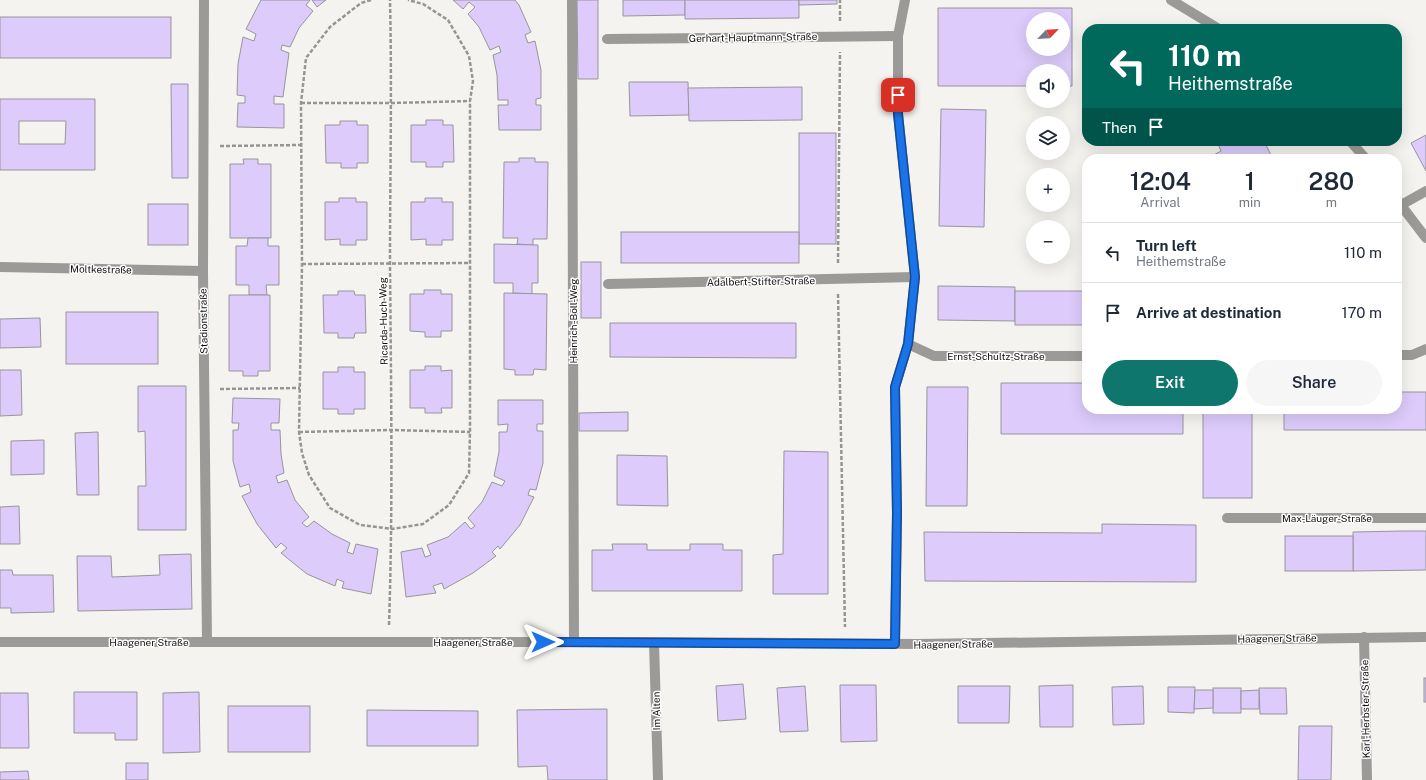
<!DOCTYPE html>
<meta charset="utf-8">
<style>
:root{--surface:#fff;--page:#f6f6f7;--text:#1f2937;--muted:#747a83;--line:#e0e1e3;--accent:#0f766e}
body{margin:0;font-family:"Public Sans",sans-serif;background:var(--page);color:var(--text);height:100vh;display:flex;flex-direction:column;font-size:15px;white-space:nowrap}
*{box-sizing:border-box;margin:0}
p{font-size:13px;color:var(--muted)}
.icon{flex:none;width:22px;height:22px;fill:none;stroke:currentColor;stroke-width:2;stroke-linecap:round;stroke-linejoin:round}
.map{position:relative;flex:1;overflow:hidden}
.side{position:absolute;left:1082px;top:154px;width:320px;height:260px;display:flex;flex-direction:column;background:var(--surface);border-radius:16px;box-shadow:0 4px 16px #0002}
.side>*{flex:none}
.banner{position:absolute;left:1082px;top:24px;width:320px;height:122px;border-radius:16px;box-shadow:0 4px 16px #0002;background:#00695c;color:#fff;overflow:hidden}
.needle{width:26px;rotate:65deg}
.tools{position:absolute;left:1026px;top:12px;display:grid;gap:8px}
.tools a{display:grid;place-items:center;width:44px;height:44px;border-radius:50%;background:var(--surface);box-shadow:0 4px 16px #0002;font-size:20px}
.pin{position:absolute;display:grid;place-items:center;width:34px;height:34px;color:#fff;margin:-17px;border-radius:8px;box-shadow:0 2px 6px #0006}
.me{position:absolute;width:44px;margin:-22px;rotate:90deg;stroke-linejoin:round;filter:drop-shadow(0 0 3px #0008)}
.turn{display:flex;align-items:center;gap:14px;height:84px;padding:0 20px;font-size:18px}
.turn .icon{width:52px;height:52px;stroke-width:2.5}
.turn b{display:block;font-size:28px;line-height:34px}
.then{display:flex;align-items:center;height:38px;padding:0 20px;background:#0003;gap:8px;font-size:15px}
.eta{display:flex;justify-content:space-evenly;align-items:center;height:68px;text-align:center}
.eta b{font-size:24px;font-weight:600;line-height:28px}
.action{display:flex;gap:8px;margin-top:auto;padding:8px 20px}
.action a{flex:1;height:46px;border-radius:24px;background:var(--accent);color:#fff;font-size:16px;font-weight:600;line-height:46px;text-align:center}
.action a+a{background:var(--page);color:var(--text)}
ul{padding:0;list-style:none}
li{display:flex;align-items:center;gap:12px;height:60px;padding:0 20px;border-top:1px solid var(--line)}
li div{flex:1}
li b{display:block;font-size:15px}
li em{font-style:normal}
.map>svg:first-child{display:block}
</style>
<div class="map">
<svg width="1426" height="780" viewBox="0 0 1426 780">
<rect width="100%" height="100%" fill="#f5f3ef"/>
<!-- building -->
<g fill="#dccbfb" stroke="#97969a" fill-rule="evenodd">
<polygon points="261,0 310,0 306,5 313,11 299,28 290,47 282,45 281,50 289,53 283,97 274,96 274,104 284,104 284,128 237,127 238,103 245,103 245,96 237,95 238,64 243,37 254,41 256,34 246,29"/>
<polygon points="312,0 326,0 317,7"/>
<polygon points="453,0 515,0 519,5 531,32 525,35 528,43 535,41 541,70 541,98 536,99 536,105 541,105 541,130 499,130 498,105 508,105 508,100 498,100 497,75 493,55 501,52 499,46 490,50 479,27 468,14 475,7 469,2 463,9"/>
<polygon points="577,0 598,0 598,79 578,79"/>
<polygon points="623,0 685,0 685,15 623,16"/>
<polygon points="685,0 799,0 799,18 685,19"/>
<polygon points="799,0 837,0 837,4 799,5"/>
<path d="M938,8h134v78h-9v-15h-30v15h-95zM1033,19h30v30h-30z"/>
<rect x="0" y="17" width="171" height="41"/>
<polygon points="629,82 688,82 689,115 630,116"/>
<polygon points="171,84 188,84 188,178 172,178"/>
<polygon points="802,87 802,120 689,121 688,88"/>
<path d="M0,99h95v71h-95zM19,121h47l-1,23h-46z"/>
<polygon points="941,109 986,110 984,227 939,226"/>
<polygon points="426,120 443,120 443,125 453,125 454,162 443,162 443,167 426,167 426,162 411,162 411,125 426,125"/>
<polygon points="340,121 357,121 357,125 368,125 368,163 357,163 357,168 341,168 341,163 326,163 325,125 340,125"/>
<rect x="799" y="133" width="37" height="111"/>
<polygon points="1426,135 1426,171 1411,143"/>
<polygon points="1223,141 1264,141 1273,159 1211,159 1210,157 1221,151 1218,144"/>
<polygon points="1113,157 1179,158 1179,159 1113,159"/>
<polygon points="519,158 535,158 535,162 548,162 547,239 533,239 533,245 517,244 518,238 503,238 504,162 519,162"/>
<polygon points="243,159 258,159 258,164 271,164 271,238 230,238 230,164 244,164"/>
<polygon points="339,198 356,198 356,202 367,202 367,240 356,240 356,245 340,245 340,239 325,240 325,202 339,202"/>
<polygon points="425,198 442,198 442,202 453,202 453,240 442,240 442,245 426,245 426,239 411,240 411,202 425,202"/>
<rect x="148" y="204" width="40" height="41"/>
<rect x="621" y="232" width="178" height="31"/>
<polygon points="248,238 268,238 268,246 279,246 279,285 266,285 267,295 249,295 249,285 236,285 236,246 247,246"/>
<polygon points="494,244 538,245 538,283 532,283 532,294 513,293 513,283 494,283"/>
<rect x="581" y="262" width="20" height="56"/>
<polygon points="938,286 1015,287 1015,321 938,320"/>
<polygon points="424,290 441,290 441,294 452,294 452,331 441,331 441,337 425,337 425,332 410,331 410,294 424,294"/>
<polygon points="338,291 354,291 355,295 365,295 366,333 355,333 354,338 338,338 338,333 324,333 323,295 338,295"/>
<rect x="1015" y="291" width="72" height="34"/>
<polygon points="504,293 547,294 546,370 534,369 533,375 515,375 515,370 504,369"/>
<polygon points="229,295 270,295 270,371 258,371 258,376 243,376 243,371 229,371"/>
<rect x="66" y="312" width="92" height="52"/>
<polygon points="40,318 41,347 0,348 0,319"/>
<polygon points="610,323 796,323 796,358 610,357"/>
<polygon points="425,366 441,366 441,371 452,370 452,408 441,408 442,413 425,413 425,408 410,408 410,370 425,370"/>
<polygon points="338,367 354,367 354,372 365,372 365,409 354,409 354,414 338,414 338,409 323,409 323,372 338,372"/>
<polygon points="0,370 21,370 22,415 0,416"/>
<polygon points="1001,383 1087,383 1087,409 1183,409 1183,434 1001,434"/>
<polygon points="138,386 186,386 186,530 138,530 138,486 146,486 145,431 138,432"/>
<polygon points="927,387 968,387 967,506 926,506"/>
<polygon points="1397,392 1426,392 1426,430 1284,430 1284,409 1397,409"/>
<polygon points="233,398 280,399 279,423 271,423 271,430 280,430 281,454 284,473 276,476 278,483 287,480 295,500 309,517 302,523 307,527 314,521 332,534 350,543 347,552 353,554 356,544 378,549 371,594 342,588 344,582 337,579 335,586 307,574 281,553 287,548 281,543 276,548 257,524 242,496 251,492 249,484 240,487 233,461 233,430 238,430 239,423 232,423"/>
<polygon points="498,400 543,400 543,424 537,424 537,431 543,431 543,463 536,490 530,489 528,495 534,497 520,525 500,549 498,546 492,552 496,556 473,573 444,589 442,583 433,586 436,593 406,597 401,552 422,548 425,557 431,555 427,545 448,537 465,522 471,529 475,526 468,518 482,502 492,482 502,486 505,481 494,476 499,452 499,432 507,432 508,424 498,425"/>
<rect x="1203" y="409" width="49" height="89"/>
<polygon points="628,412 628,431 579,431 579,413"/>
<polygon points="98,432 99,495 77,495 75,433"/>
<polygon points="44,440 44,474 11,475 11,441"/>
<polygon points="784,451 828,452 828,594 773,594 773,555 783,554"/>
<polygon points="617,455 667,456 668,506 617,505"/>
<polygon points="19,506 20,544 0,544 0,507"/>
<polygon points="1102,524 1196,525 1196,582 925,581 924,532 1102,533"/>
<polygon points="1403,531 1426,531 1426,570 1353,571 1353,532"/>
<rect x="1285" y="536" width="68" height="35"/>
<polygon points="612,544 647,544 647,550 690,550 690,544 723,544 723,550 742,550 742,591 592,591 592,550 613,550"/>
<polygon points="191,554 192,609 78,611 77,556 111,556 112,577 160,575 159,555"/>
<polygon points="0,570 12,570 13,575 53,575 54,612 11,613 11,608 0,608"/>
<rect x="1424" y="678" width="2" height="24"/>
<polygon points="743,684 746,719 718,721 716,686"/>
<polygon points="840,685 876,685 877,741 841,742"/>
<polygon points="1073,685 1073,727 1040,727 1039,686"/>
<polygon points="805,686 808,731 780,732 777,688"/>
<polygon points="958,686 1010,686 1009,723 958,723"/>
<polygon points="1143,686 1144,724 1113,725 1112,687"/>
<polygon points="1168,687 1195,687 1194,713 1168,712"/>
<rect x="1213" y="688" width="28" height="25"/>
<polygon points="1259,688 1286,688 1287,714 1260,714"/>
<polygon points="1195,690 1213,690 1213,708 1194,709"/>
<polygon points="1259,690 1259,709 1241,709 1241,691"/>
<polygon points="74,692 137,692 137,740 115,740 115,733 74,733"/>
<polygon points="199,692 200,752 163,753 163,693"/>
<polygon points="0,693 28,693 29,748 0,748"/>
<rect x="228" y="706" width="82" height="46"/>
<polygon points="607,709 607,780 548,780 547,766 518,767 517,710"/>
<polygon points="367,710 478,711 478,746 367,746"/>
<polygon points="1299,726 1332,726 1331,780 1298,780"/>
<rect x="126" y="763" width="22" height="17"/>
<polygon points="28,771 29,780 0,780 0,772"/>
</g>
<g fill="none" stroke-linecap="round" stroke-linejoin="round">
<!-- path -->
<g stroke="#979592" stroke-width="2.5" stroke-dasharray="4 2" stroke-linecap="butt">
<polyline points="371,0 361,3 330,27 306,58 301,103 302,264 299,432 302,453 309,475 330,508 360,525 392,529 423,524 449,505 469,473 470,432 470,101 473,81 469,56 448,20 423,4 408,0"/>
<polyline points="840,21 840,0"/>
<polyline points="301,103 392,103 470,101"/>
<polyline points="220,146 301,145"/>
<polyline points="838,263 840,52"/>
<polyline points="302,264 469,263"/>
<polyline points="838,294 845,627"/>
<polyline points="220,389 300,388"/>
<polyline points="299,432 392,430 470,432"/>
<path d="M389,625c4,-120 2,-240 1,-361 0,-88 2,-176 0,-264"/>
</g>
<!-- service -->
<polyline stroke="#9b9a98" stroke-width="10" points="1401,205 1426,191"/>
<!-- minor -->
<g stroke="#9b9a98" stroke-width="10">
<polyline points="204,0 203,271 207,642"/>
<polyline points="572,0 574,642"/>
<polyline points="1171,0 1219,29"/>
<polyline points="607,39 898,36"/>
<polyline points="1350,141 1366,159"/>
<polyline points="1397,200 1426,238"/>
<polyline points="0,267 203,271"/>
<polyline points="608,284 915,277"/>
<polyline points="908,344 934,356 1087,356"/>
<polyline points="1397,355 1412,355 1426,349"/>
<polyline points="1227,518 1426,518"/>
<polyline points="1364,637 1367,780"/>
<polyline points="0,642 654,642 917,644 1426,637"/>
<polyline points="654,642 658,780"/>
<polyline points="895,644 897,513 895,387 908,344 915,277 898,114 898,36 905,0"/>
</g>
</g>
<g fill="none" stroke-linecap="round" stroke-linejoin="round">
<defs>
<polyline id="route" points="543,642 895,644 897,513 895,387 908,344 915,277 898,114 898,95"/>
</defs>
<!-- route casing -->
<use href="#route" stroke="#114b97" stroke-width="10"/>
<!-- route -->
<use href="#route" stroke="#1a73e8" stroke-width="7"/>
</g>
<g text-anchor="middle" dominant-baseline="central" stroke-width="3" stroke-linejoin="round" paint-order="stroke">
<!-- street labels -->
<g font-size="10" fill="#100f0e" stroke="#fff">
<text transform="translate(753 37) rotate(-1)">Gerhart-Hauptmann-Straße</text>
<text transform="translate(101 269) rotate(1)">Moltkestraße</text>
<text transform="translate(761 281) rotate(-1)">Adalbert-Stifter-Straße</text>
<text transform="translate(203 321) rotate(-91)">Stadionstraße</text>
<text transform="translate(383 321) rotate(-91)">Ricarda-Huch-Weg</text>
<text transform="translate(573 321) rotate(-90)">Heinrich-Böll-Weg</text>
<text x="996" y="356">Ernst-Schultz-Straße</text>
<text x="1327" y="518">Max-Läuger-Straße</text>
<text transform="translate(1277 638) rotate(-1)">Haagener Straße</text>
<text x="149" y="642">Haagener Straße</text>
<text x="473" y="642">Haagener Straße</text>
<text transform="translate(953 644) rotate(-1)">Haagener Straße</text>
<text transform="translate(1365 709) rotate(-91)">Karl-Herbster-Straße</text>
<text transform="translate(656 711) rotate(-91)">Im Alten</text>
</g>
</g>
</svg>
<div class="tools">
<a><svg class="needle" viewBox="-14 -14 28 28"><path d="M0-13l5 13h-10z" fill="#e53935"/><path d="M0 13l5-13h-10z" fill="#747a83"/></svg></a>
<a><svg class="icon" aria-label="sound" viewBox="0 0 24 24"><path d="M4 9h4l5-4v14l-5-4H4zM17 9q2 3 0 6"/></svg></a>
<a><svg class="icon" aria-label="layers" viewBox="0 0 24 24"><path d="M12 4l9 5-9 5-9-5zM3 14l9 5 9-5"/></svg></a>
<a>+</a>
<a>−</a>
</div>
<div class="pin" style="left:898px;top:95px;background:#d93025"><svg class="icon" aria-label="arrive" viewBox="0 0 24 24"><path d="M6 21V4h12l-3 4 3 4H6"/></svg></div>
<svg class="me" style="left:543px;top:642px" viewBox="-20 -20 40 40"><path d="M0-17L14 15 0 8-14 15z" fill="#1a73e8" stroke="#fff" stroke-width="4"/></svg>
<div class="banner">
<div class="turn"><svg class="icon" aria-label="left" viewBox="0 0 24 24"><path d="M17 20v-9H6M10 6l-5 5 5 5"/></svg><div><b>110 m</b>Heithemstraße</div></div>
<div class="then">Then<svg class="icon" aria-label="arrive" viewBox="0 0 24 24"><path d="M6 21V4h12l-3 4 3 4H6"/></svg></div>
</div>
<section class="side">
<div class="eta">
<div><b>12:04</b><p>Arrival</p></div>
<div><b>1</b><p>min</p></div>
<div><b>280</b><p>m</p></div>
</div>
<ul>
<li><svg class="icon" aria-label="left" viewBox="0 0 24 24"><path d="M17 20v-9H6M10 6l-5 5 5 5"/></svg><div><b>Turn left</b><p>Heithemstraße</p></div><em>110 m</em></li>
<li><svg class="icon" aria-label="arrive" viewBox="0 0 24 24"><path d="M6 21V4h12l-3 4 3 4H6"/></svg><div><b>Arrive at destination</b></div><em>170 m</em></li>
</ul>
<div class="action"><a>Exit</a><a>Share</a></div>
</section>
</div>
